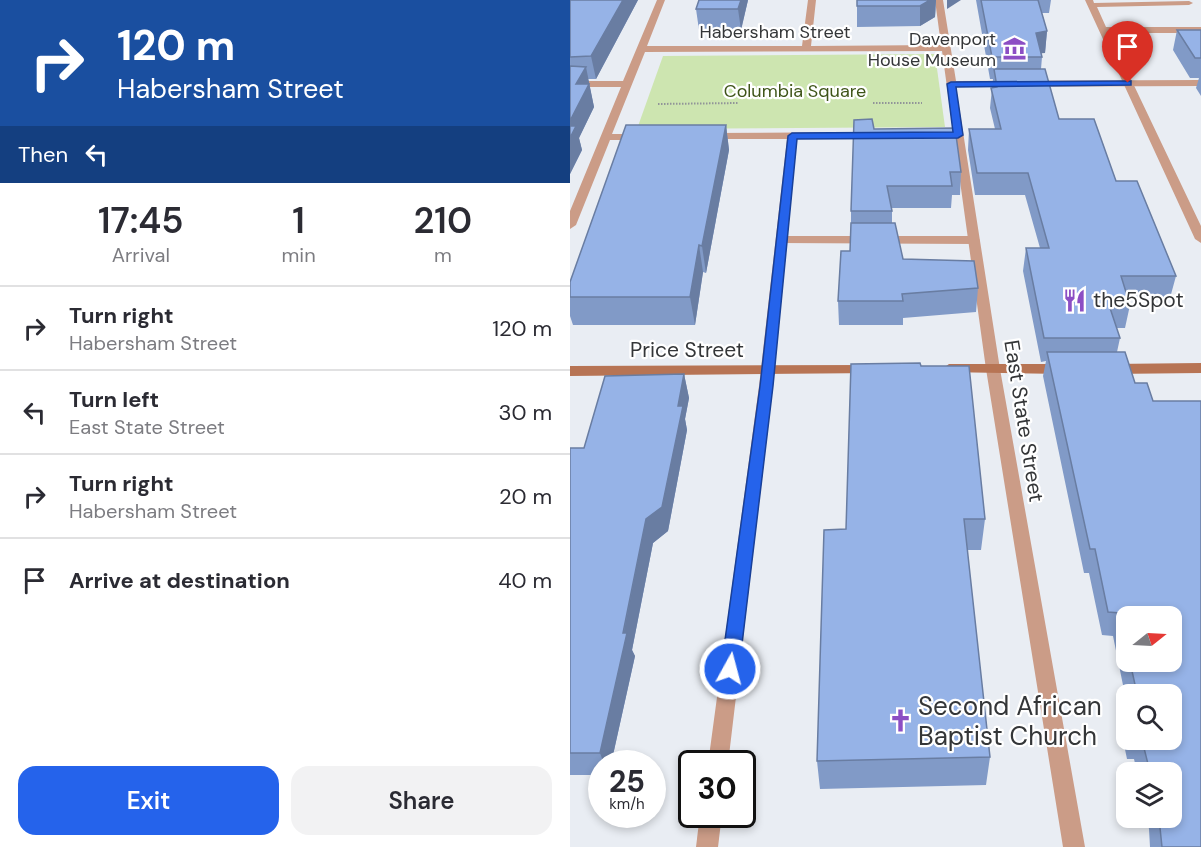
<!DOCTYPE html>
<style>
:root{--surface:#fff;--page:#f2f2f3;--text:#2b2b33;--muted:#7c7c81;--line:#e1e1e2;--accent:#2563eb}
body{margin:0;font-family:"DM Sans",sans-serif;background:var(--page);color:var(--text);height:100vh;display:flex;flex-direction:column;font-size:22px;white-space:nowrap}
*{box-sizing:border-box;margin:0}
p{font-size:20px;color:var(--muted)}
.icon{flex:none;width:33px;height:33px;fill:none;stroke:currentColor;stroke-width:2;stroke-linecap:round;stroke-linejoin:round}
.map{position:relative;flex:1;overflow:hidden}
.side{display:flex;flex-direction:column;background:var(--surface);width:570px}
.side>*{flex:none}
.hud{background:#1a4fa0;color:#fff;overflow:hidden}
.needle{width:39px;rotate:72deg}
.buttons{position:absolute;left:546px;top:606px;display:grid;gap:12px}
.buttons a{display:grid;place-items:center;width:66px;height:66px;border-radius:12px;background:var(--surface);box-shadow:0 3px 9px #0003;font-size:30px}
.speed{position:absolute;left:18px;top:750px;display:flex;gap:12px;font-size:30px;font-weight:700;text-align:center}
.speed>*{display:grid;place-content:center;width:78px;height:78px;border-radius:50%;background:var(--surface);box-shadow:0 3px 9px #0003;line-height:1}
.speed small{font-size:15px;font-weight:400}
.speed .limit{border:3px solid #111;border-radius:9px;background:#fff;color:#111}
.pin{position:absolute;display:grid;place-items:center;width:51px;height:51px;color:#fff;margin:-62px -26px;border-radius:50% 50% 50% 0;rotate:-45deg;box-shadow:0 0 6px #0007}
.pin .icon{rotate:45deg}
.me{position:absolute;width:66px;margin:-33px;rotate:7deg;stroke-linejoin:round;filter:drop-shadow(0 0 4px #0008)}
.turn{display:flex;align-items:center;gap:21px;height:126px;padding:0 18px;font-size:27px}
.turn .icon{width:78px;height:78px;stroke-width:2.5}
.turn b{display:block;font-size:42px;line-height:51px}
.then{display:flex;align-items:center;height:57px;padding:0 18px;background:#0003;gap:12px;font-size:22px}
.eta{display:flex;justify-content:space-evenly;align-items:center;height:102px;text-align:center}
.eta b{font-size:36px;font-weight:600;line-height:42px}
.action{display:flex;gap:12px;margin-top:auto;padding:12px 18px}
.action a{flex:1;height:69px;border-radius:18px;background:var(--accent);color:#fff;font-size:24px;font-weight:600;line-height:69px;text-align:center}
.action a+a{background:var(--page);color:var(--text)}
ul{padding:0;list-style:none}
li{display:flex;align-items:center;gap:18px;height:84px;padding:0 18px;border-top:2px solid var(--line)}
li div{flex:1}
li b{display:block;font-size:22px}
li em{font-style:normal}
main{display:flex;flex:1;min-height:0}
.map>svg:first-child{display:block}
</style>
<main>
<section class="side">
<div class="hud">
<div class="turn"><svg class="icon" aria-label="right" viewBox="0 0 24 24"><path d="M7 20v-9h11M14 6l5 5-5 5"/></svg><div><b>120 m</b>Habersham Street</div></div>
<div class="then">Then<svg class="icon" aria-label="left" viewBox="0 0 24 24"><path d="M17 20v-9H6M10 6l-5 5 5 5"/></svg></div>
</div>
<div class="eta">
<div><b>17:45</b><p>Arrival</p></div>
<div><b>1</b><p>min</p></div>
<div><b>210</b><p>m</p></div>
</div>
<ul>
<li><svg class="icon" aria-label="right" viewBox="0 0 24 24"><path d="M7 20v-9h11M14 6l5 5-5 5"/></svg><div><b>Turn right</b><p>Habersham Street</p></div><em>120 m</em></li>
<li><svg class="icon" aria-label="left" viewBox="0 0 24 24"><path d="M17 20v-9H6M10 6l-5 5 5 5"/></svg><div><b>Turn left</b><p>East State Street</p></div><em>30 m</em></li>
<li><svg class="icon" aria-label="right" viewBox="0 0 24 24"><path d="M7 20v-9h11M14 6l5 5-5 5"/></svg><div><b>Turn right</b><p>Habersham Street</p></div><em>20 m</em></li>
<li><svg class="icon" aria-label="arrive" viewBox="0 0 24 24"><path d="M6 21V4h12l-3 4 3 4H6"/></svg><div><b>Arrive at destination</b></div><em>40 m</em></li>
</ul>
<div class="action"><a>Exit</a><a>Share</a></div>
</section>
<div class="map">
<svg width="631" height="847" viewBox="0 0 631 847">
<rect width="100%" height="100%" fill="#e9edf3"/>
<!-- green -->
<polygon fill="#cde5b0" points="365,54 375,127 67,129 93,56"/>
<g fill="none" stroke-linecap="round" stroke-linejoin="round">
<!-- path -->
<g stroke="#919498" stroke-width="2" stroke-dasharray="1.5 1.5" stroke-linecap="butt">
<polyline points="303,103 352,103"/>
<polyline points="88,104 169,103"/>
</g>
<!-- service -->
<g fill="#cb9c87" fill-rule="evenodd">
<polygon points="515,0 523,0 524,3 619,1 623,3 619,5 527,7 536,27 631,27 631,33 539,33 631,226 631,243 625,239"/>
<polygon points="212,236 404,236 410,240 404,244 208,243 206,240"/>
</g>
<!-- minor -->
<g fill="#cb9c87" fill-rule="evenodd">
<polygon points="87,0 95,0 77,46 232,46 238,0 246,0 241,46 371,45 365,0 373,0 386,81 631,80 631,86 386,87 430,369 515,847 493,847 416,369 372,51 75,52 42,134 70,134 75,137 70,140 40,140 6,225 0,229 0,211 51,87 0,87 0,81 53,81"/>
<polygon points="304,132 309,135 308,137 227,139 203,386 158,764 138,764 189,386 217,139 139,139 134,136 139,133"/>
<polygon points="130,814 152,814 148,847 126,847"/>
</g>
<!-- secondary -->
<g fill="#b77454" fill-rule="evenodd">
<polygon points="631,363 631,373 541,374 534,369 541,364"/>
<polygon points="379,364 493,364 500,369 493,374 374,372 372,369"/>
<polygon points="301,365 306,367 308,370 306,373 0,376 0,366"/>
</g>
</g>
<!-- wall -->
<g fill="#819ac7" fill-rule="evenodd">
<polygon points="0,0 68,0 26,79 18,79 24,107 9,138 12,150 0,174"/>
<polygon points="178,0 171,30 129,30 126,9"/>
<polygon points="366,0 365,17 350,26 287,27 287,6"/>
<path d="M406,0h75l-2,13h-7l5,18 -2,22h-4l1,4 -1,12h4l14,50h35l22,62h21l39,95 -6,22 -42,1 2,6 -5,23h-9l4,10 -3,14h8l10,31h12l6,18h48v446h-51l-1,-18 -3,-11h26v-46h-35l-3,-13h-7l-10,-48 7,-21 -11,-54 -11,-1 -13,-62h-5l-41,-197 3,-15 -5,1 -18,-91 3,-23h14l-15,-53h-50l-7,-45 1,-21h26l-5,-21 3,-29h-3zM556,616h46v46h-46zM556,694h46v46h-46z"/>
<polygon points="607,30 631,30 631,96 626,88 629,78 620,78 603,50"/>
<polygon points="156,125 159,150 136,273 133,272 125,325 3,325 0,316 0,282"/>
<polygon points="304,129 391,172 390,195 382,195 381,208 322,208 322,223 333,259 408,288 406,312 333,318 333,325 269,325 268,301 280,251 281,223 281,211"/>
<polygon points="351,366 415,519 411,550 397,550 420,757 416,785 250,789 247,761"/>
<polygon points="114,374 119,398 115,419 117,430 98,531 83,543 62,650 65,656 41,764 32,764 32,775 0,775 0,448 14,448"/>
</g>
<!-- shaded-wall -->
<g fill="#697da2">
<polygon points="53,0 68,0 26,79 21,56"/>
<polygon points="171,0 178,0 171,30 168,9"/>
<polygon points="360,0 366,0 365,17 350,26 350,6"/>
<polygon points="377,0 391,0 377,9"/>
<polygon points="477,31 475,53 463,54 466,33"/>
<polygon points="16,67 24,107 9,138 12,150 0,174 0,121 6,84"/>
<polygon points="156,125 159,150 136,273 132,246"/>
<polygon points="129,245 133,272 125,325 120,297"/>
<polygon points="114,374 119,398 115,419 117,430 98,531 83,543 62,650 65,656 41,764 34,764 30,753 76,519 108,406"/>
</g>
<!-- building -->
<g fill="#96b3e7" stroke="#697da2" stroke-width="1.5">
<polygon points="0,0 53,0 21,56 0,57"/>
<polygon points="129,0 171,0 168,9 126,9"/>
<polygon points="287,0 360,0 350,6 287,6"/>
<polygon points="411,0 468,0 477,31 466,33 472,57 422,57"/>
<polygon points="607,30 631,30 631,58 625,58"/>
<polygon points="0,66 16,67 6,84 19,84 0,121"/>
<polygon points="424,69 475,69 489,119 524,119 546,181 567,181 606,276 551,276 560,305 539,305 550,338 474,338 456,248 479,248 458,173 407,173 399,129 431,129 421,88 427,87"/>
<polygon points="302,119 304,129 385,128 391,172 380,172 382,186 317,186 322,211 281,211 284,120"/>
<polygon points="56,125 156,125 132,246 129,245 120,297 0,297 0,282"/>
<polygon points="0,126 6,126 0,138"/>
<polygon points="281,223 325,223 333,259 404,261 408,288 332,294 333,301 268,301 271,251 280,251"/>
<polygon points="477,352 555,352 565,383 577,383 583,401 631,401 631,847 592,847 589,818 602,818 602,772 580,772 572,740 602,740 602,694 556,694 556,698 555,689 566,689 560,662 602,662 602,616 556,616 556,644 550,613 538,612 525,549 520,549"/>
<polygon points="350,363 351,366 399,366 415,519 394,519 420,757 247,761 254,530 276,529 281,364"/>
<polygon points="114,374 108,406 113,406 92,507 76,519 53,633 57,633 30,753 0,753 0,448 14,448 35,376"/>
</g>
<!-- route -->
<polygon fill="#2563eb" stroke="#184099" stroke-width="1.5" points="558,81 561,81 561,85 386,87 393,135 388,138 227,139 203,386 169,669 166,674 160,677 154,674 151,669 190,386 218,136 222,133 383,132 377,84 381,82"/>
<!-- icons -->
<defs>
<symbol id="museum-bare" viewBox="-9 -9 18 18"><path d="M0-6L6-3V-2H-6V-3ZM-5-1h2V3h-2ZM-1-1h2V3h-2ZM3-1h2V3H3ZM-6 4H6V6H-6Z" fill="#8c4ec4" stroke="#fff" stroke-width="2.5" paint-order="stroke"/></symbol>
<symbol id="restaurant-bare" viewBox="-9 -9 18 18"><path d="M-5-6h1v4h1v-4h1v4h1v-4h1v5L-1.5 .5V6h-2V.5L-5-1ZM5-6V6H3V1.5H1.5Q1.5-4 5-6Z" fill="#8c4ec4" stroke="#fff" stroke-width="2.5" paint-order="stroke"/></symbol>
<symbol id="church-bare" viewBox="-9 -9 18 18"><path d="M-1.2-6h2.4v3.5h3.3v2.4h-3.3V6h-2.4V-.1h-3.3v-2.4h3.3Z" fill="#8c4ec4" stroke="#fff" stroke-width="2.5" paint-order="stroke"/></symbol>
</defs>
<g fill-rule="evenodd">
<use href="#museum-bare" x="428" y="32" width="33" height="33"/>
<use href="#restaurant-bare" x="488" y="284" width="33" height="33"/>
<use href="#church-bare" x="314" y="704" width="33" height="33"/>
</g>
<g text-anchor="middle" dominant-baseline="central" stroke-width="4.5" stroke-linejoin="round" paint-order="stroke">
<!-- far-street labels -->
<g font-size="18" fill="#343638" stroke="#fff">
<text x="205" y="32">Habersham Street</text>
</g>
<!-- far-poi labels -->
<g font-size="18" fill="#343638" stroke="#fff" text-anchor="end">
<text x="426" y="39">Davenport<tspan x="426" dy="21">House Museum</tspan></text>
</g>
<!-- far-park labels -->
<g font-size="18" fill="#3e5418" stroke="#fff">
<text x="225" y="91">Columbia Square</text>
</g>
<!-- poi labels -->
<g font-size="21" fill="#343638" stroke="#fff" text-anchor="start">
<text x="523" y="300">the5Spot</text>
</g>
<!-- street labels -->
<g font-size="21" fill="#343638" stroke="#fff">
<text x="117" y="350">Price Street</text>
<text transform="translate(454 421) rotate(81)">East State Street</text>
</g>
<!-- near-poi labels -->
<g font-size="26" fill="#343638" stroke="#fff" text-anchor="start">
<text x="348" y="706">Second African<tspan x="348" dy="30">Baptist Church</tspan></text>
</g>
</g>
</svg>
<div class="buttons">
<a><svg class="needle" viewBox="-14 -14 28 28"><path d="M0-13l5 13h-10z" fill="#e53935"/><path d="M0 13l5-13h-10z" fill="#7c7c81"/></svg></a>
<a><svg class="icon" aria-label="search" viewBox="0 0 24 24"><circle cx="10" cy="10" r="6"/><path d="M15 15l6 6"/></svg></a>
<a><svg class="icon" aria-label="layers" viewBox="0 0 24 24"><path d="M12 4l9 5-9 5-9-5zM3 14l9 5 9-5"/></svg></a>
</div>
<div class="speed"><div>25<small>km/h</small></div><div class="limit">30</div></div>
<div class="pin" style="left:558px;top:83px;background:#d93025"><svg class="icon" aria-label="arrive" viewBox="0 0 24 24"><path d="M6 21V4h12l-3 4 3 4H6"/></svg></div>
<svg class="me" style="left:160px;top:669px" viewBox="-20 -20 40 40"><circle r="17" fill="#2563eb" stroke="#fff" stroke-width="3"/><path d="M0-11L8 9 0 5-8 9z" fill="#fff"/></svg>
</div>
</main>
